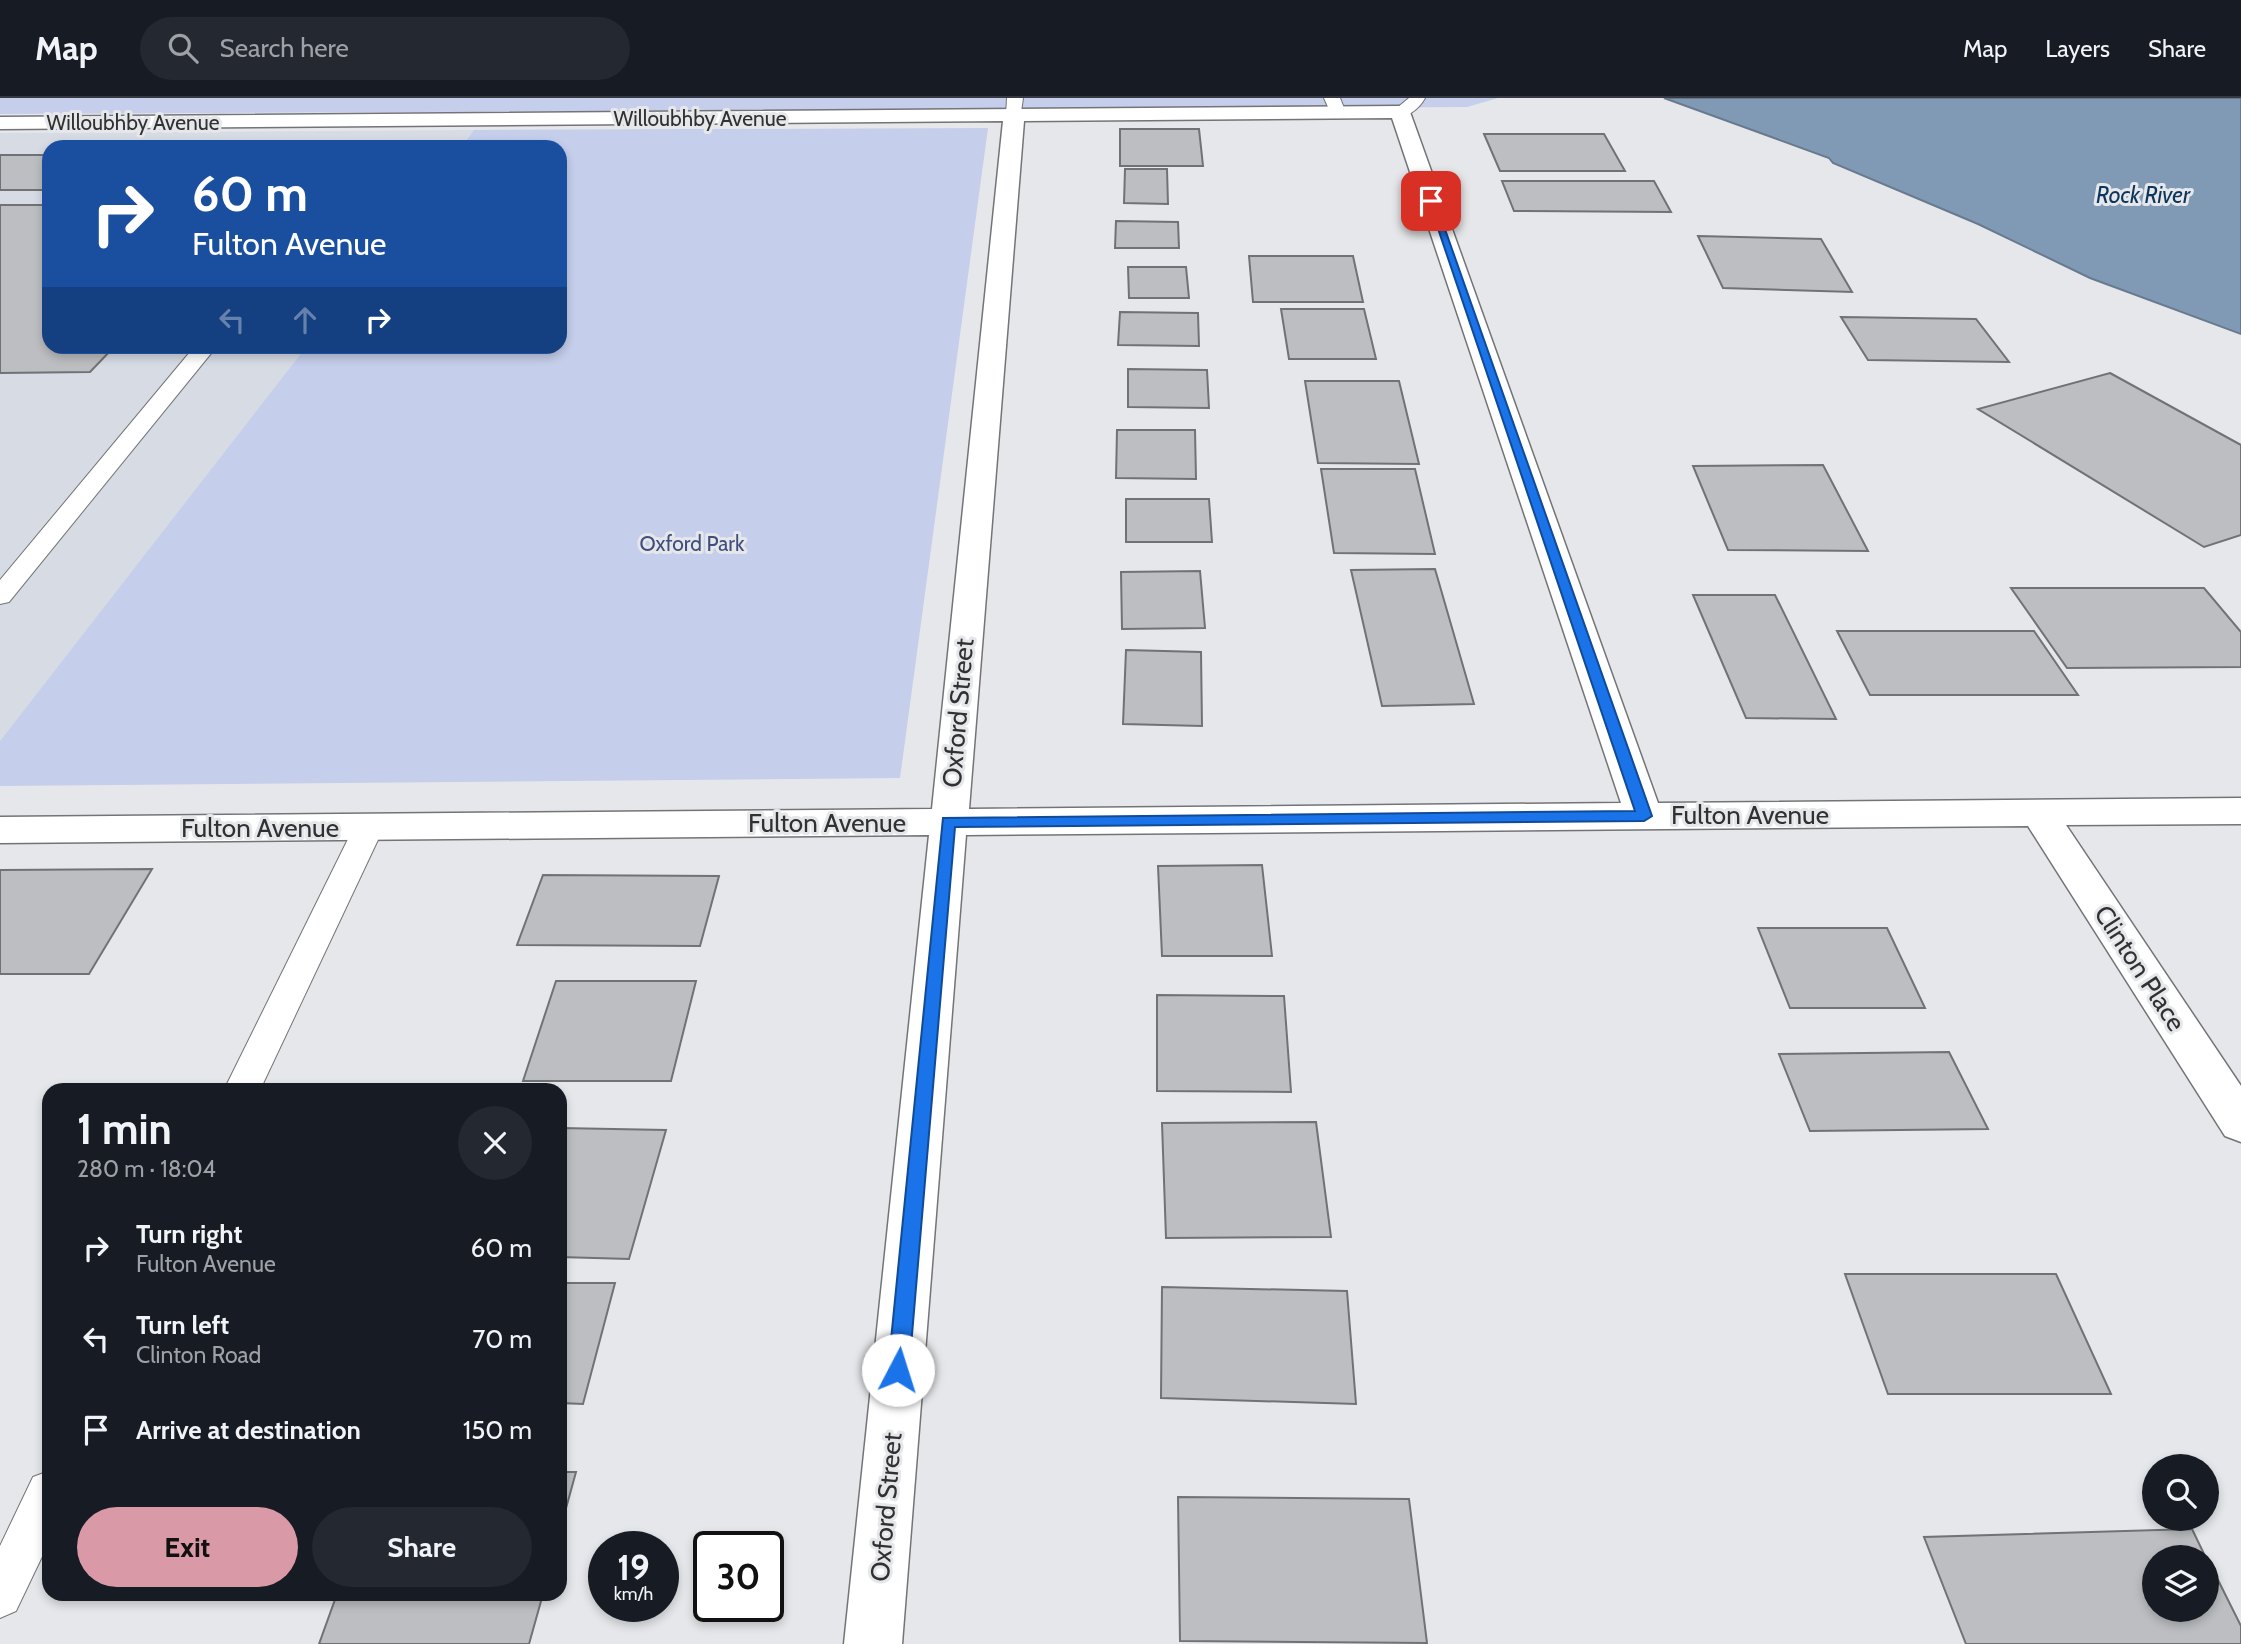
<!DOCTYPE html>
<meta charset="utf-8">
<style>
:root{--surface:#171b24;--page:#242831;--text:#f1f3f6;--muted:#9ea1a6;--line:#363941;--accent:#da99a6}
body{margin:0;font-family:Cabin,sans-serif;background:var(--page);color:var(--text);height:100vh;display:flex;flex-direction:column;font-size:26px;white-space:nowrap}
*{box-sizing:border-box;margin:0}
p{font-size:23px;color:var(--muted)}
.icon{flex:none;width:38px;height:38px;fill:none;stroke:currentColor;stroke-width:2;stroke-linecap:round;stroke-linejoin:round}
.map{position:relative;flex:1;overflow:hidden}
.panel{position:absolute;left:42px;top:985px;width:525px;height:518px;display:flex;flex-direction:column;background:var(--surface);border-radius:21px;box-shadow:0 4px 10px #0003}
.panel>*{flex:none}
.banner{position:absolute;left:42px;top:42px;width:525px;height:214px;border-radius:21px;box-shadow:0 4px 10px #0003;background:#1a4fa0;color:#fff;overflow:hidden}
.fabs{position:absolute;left:2142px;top:1356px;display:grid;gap:14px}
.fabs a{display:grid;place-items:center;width:77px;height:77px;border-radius:50%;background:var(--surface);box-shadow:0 4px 10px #0003;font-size:35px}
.speed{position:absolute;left:588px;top:1433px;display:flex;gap:14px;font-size:35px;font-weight:700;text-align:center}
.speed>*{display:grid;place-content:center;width:91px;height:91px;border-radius:50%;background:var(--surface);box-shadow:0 4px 10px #0003;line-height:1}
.speed small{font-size:18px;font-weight:400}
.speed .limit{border:4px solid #111;border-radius:10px;background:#fff;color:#111}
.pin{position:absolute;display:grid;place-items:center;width:60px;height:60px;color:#fff;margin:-30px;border-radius:14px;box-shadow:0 4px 10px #0006}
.me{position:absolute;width:77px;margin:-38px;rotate:5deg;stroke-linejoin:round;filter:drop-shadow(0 0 5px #0008)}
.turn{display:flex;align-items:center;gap:24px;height:147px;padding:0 35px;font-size:32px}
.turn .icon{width:91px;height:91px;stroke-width:2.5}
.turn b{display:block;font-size:49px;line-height:60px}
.lanes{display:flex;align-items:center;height:66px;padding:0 35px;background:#0003;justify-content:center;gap:35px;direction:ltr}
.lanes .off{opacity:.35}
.round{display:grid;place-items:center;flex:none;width:74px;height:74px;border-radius:37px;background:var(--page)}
.headline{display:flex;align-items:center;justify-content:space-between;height:119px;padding:0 35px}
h1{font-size:42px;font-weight:700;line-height:52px}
.button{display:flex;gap:14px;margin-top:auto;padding:14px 35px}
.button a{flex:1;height:80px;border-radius:42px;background:var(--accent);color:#111;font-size:28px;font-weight:700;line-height:80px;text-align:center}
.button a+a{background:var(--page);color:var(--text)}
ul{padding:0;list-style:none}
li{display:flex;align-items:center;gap:21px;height:91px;padding:0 35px}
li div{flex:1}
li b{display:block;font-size:26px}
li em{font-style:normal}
header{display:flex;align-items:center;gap:42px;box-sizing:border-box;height:98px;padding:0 35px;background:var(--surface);border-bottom:2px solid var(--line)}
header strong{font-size:33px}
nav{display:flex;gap:38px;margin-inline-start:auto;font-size:24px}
.search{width:490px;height:63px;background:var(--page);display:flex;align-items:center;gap:18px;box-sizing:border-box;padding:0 24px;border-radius:38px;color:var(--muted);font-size:26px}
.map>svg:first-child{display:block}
</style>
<header>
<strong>Map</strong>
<div class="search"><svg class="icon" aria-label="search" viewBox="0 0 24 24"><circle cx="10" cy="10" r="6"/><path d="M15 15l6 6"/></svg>Search here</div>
<nav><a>Map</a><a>Layers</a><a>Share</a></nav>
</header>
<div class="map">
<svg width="2241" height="1546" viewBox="0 0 2241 1546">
<rect width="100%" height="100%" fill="#e6e7ea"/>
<!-- built -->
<polygon fill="#d7dbe4" points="474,32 460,49 49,49 49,248 306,249 0,643 0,35"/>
<!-- green -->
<g fill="#c5ceea">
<polygon points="0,0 1498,0 1467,9 0,16"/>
<polygon points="988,30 900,680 0,688 0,643 306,249 560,248 560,49 461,49 474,32"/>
</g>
<!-- water -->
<polygon fill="#809ab6" stroke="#687a8e" stroke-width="2" points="1664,0 2241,0 2241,236 2090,180 1978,126 1833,65 1829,60"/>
<!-- building -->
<g fill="#bdbec1" stroke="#717275" stroke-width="2">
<polygon points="1120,31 1199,31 1203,68 1120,68"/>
<polygon points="1484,36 1604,36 1625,73 1500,73"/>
<rect x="0" y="57" width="49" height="35"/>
<polygon points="1125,71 1167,71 1168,106 1124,105"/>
<polygon points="1502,83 1654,83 1671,114 1514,113"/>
<polygon points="0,107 49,107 49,248 115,248 90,274 0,275"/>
<polygon points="1116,123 1178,124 1179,150 1115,150"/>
<polygon points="1698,138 1821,141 1852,194 1723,190"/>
<polygon points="1249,158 1353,158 1363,204 1253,204"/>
<polygon points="1128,169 1186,169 1189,200 1129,200"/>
<polygon points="1281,211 1364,211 1376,261 1289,261"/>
<polygon points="1120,214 1198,215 1199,248 1118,247"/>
<polygon points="1841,219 1976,221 2009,264 1868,262"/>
<polygon points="1128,271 1207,272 1209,310 1128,309"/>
<polygon points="2110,275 2241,347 2241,437 2204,449 1978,311"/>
<polygon points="1305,283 1399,283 1419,366 1318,365"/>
<polygon points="1117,332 1195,332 1196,381 1116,380"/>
<polygon points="1823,367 1868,453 1728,452 1693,368"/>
<polygon points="1321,371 1415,371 1435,456 1334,455"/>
<polygon points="1126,401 1209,401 1212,444 1126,444"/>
<polygon points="1435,471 1474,606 1382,608 1351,472"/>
<polygon points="1200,473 1205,530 1122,531 1121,474"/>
<polygon points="2011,490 2204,490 2241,534 2241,569 2067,570"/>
<polygon points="1693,497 1775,497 1836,621 1746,620"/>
<polygon points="1837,533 2034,533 2078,597 1870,597"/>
<polygon points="1126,552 1201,554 1202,628 1123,626"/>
<polygon points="1262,767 1272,858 1162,858 1158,768"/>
<polygon points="152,771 89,876 0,876 0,772"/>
<polygon points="543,777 719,778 700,848 517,847"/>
<polygon points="1758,830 1887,830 1925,910 1790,910"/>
<polygon points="556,883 696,883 671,983 523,983"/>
<polygon points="1157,897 1284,898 1291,994 1157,993"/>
<polygon points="1949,954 1988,1031 1810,1033 1779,956"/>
<polygon points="1316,1024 1331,1139 1166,1140 1162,1025"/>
<polygon points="560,1030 666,1032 629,1161 560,1159"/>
<polygon points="1845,1176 2056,1176 2111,1296 1888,1296"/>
<polygon points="560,1185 615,1185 583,1306 560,1305"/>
<polygon points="1162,1189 1347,1193 1356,1306 1161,1300"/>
<polygon points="560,1374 576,1374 560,1432"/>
<polygon points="1178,1399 1409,1401 1427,1545 1180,1543"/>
<polygon points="2192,1431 2206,1460 2154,1460 2154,1512 2207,1512 2207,1460 2241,1528 2241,1546 1966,1546 1924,1439"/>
<polygon points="337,1496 543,1496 529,1546 319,1546"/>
</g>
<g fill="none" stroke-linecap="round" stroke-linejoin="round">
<defs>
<g id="service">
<polygon points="1007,0 1023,0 1020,21 1014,23 1006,18"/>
<polygon points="1324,0 1340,0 1346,15 1344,18 1332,18"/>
<path d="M1409,0h16c-6,11 -18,21 -31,17l-2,-3z"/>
<polygon points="195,248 217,248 9,504 0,506 0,482"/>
<polygon points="369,718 380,721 384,729 260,992 224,992 354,729 358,721"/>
<polygon points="49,1373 49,1444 16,1513 0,1520 0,1448 33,1379"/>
</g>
<path id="minor" d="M1400,8l7,2 3,4 248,691 583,-5v26l-175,1 175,261v56l-16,-6 -197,-310 -1062,9 -64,809h-58l85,-809 -929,8v-26l932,-8 71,-688 -1003,8v-12zM1392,20l229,685 -652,6 55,-688z"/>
</defs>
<!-- service casing -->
<use href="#service" stroke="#737477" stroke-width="2"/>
<!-- minor casing -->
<use href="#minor" stroke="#737477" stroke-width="3"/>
<!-- service -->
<use href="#service" fill="#fff" fill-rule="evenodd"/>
<!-- minor -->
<use href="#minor" fill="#fff" fill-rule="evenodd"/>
</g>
<!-- route -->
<polygon fill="#1a73e8" stroke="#114b97" stroke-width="2" points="1428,101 1435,103 1652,718 1644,723 955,729 909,1272 906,1279 898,1282 891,1279 888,1272 943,720 1635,713"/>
<g text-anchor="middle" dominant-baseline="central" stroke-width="6" stroke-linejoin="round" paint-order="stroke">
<!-- far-street labels -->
<g font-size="21" fill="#313132" stroke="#e6e7ea">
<text x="700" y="20">Willoubhby Avenue</text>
<text x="133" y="24">Willoubhby Avenue</text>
</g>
<!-- far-park labels -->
<g font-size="21" fill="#404e7d" stroke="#e6e7ea">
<text x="692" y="445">Oxford Park</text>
</g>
<!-- far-water labels -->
<g font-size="23" font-style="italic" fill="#0c355b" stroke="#e6e7ea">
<text x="2143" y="97">Rock River</text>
</g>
<!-- street labels -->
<g font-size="26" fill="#313132" stroke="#e6e7ea">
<text transform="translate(958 615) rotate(-85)">Oxford Street</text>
<text x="1750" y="717">Fulton Avenue</text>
<text x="827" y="725">Fulton Avenue</text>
<text x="260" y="730">Fulton Avenue</text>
<text transform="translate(2140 870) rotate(57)">Clinton Place</text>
<text transform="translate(886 1409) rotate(-85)">Oxford Street</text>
</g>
</g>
</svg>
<div class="fabs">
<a><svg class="icon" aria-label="search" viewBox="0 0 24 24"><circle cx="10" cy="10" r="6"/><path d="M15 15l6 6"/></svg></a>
<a><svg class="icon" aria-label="layers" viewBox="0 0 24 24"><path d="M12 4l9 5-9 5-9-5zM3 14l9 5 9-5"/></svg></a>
</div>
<div class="speed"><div>19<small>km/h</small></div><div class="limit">30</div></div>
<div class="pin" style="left:1431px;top:103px;background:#d93025"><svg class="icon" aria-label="arrive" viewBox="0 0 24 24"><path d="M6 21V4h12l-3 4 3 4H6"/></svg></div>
<svg class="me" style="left:898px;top:1272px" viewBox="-20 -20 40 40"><circle r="19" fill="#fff"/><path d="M0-13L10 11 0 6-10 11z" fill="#1a73e8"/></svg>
<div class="banner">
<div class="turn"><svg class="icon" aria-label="right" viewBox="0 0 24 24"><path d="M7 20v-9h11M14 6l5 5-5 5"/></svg><div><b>60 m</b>Fulton Avenue</div></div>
<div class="lanes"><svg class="icon off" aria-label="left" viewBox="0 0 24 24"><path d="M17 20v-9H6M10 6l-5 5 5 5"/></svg><svg class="icon off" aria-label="ahead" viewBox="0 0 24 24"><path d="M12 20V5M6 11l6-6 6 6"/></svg><svg class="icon" aria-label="right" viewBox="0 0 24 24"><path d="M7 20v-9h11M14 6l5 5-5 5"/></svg></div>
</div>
<section class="panel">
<div class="headline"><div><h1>1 min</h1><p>280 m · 18:04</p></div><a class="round"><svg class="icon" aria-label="close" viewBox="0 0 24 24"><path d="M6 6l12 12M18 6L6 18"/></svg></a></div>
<ul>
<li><svg class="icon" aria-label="right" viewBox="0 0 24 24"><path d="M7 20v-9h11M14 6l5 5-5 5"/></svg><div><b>Turn right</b><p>Fulton Avenue</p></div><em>60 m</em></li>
<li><svg class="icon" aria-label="left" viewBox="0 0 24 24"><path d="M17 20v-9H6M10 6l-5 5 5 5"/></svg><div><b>Turn left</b><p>Clinton Road</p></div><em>70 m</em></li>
<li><svg class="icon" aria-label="arrive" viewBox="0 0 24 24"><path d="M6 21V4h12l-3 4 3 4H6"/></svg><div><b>Arrive at destination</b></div><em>150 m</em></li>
</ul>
<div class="button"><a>Exit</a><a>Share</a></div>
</section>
</div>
